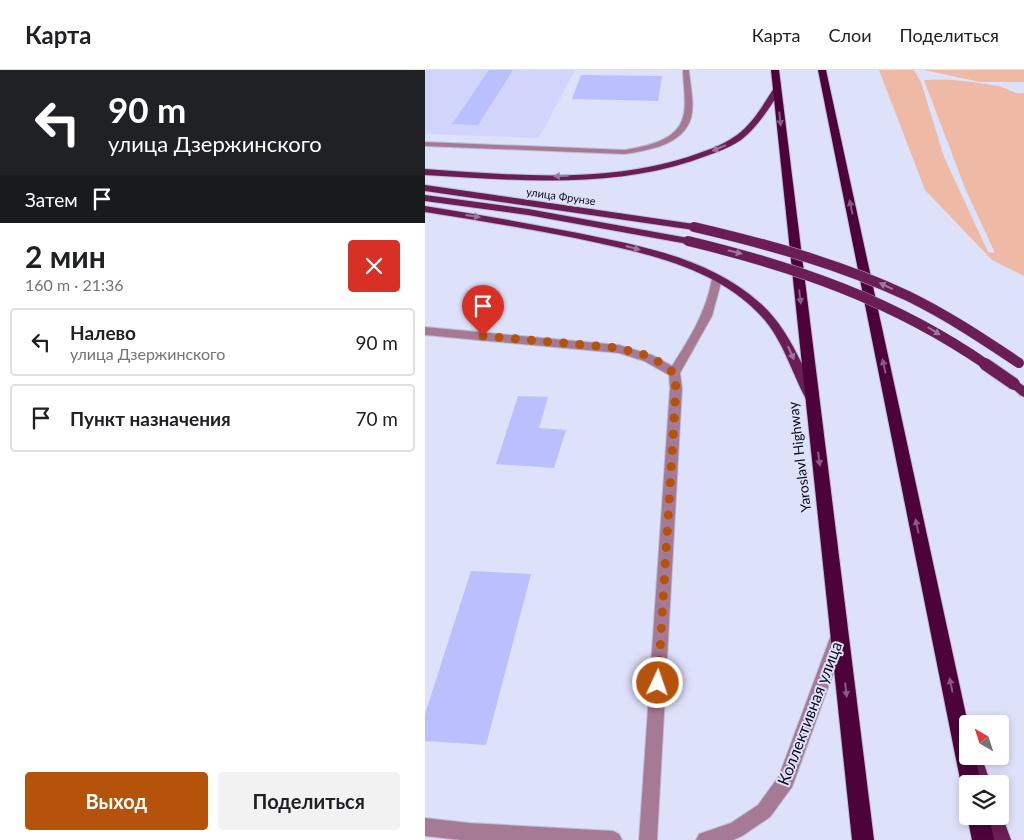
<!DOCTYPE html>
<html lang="ru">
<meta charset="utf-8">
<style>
:root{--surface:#fff;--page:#f2f2f2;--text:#202124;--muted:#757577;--line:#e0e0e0;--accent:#b45309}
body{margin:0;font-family:Lato,sans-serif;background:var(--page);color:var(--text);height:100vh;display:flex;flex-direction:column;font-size:19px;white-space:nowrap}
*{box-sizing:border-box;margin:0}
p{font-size:16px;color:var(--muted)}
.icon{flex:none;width:28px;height:28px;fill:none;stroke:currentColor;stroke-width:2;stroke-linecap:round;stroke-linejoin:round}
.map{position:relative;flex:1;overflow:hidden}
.panel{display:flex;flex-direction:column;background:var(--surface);width:425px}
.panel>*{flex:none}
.top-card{background:#202124;color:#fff;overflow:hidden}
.needle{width:32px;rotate:321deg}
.buttons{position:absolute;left:534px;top:645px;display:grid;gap:10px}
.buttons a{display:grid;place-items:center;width:50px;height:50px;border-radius:5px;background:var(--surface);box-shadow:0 2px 8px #0003;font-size:25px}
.pin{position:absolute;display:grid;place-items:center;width:42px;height:42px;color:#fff;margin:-51px -21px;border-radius:50% 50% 50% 0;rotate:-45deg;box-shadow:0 0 5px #0007}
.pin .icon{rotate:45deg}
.me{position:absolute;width:55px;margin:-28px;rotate:3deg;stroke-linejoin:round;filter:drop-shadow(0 0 4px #0008)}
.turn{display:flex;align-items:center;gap:18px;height:105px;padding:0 25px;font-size:22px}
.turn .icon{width:65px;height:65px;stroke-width:2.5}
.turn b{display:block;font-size:35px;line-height:42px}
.then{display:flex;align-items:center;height:48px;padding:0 25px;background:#0003;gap:10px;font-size:19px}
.round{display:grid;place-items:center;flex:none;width:52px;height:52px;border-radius:5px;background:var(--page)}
.head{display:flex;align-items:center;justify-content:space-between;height:85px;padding:0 25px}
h1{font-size:30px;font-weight:700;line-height:38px}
.button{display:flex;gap:10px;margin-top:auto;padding:10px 25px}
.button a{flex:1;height:58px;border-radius:5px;background:var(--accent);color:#fff;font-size:20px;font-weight:700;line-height:58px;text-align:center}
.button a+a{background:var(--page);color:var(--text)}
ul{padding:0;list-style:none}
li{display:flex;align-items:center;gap:15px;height:68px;margin:0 10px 8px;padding:0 15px;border:2px solid var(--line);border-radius:5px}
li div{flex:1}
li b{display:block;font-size:19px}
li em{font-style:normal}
header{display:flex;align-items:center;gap:30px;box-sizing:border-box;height:70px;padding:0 25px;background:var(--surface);border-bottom:1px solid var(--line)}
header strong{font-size:24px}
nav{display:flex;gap:28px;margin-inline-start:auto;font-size:18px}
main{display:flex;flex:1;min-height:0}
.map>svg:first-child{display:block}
</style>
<header>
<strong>Карта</strong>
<nav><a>Карта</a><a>Слои</a><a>Поделиться</a></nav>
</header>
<main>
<section class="panel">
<div class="top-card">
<div class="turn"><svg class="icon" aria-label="left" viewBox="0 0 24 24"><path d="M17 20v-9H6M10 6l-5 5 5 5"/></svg><div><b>90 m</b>улица Дзержинского</div></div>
<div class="then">Затем<svg class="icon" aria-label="arrive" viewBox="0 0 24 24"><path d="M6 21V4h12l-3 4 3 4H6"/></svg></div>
</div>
<div class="head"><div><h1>2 мин</h1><p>160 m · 21:36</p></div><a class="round" style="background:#d93025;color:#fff"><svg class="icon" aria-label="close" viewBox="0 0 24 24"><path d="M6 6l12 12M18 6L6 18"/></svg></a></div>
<ul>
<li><svg class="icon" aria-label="left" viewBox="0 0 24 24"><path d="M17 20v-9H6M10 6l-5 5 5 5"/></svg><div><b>Налево</b><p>улица Дзержинского</p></div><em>90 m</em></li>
<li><svg class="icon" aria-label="arrive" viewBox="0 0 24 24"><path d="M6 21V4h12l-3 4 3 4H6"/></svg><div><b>Пункт назначения</b></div><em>70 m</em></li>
</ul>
<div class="button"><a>Выход</a><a>Поделиться</a></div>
</section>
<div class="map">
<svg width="599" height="770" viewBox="0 0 599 770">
<rect width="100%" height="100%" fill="#dee1fa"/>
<!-- built -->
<polygon fill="#d1d5fc" points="0,0 150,0 114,68 0,64"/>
<!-- green -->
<g fill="#eeb9a5">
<path d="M454,0h35l7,12 23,75 44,95 7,1 -30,-65 -41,-108c25,-2 50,2 74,6 10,2 16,9 26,7v183l-32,-16 -67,-70z"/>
<polygon points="499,0 599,0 599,12 555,12"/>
</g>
<!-- building -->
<g fill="#babffe">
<polygon points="64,0 88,0 53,55 27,54"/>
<polygon points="156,5 237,6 233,31 147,29"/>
<polygon points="93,326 123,327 114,358 141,360 129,398 71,394"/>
<polygon points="46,501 106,504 61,675 0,671 0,644"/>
</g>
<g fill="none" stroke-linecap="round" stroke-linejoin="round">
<defs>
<g id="minor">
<path d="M258,0h6c1,15 6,33 2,48 -8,27 -42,32 -66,36l-200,-8v-4l200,8c21,-4 52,-9 58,-33 4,-14 0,-32 0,-47z"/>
<path d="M292,206l5,3 -10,37 -32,57 2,15 -25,452h-18l31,-452 -1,-13 -25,-14 -25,-8 -194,-18v-8l194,18 33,10 20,11c18,-28 34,-54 40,-87z"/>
<polygon points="413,560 418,563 421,568 367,717 345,747 317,766 308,770 271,770 274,764 306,753 333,735 354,706 405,568 408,563"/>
<polygon points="0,748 44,753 188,761 194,764 197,770 36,770 0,766"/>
</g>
<g id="major">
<path d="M349,18l7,2c-12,18 -23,37 -40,50 -15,10 -32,15 -49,21 -86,28 -178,19 -267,14v-6c87,6 179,15 263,-12 17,-6 34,-11 49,-22 16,-12 26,-30 37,-47z"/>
<polygon points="0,115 269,154 274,157 269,160 0,121"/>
<polygon points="0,125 103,139 263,168 268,171 263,174 103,145 0,131"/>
<path d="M0,136c51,8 102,17 153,27 63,13 132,25 182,70 27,24 42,60 56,93l-2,3h-8c-15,-28 -23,-59 -45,-83 -47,-51 -122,-64 -186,-78 -50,-10 -100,-18 -150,-26z"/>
<polygon points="589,309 599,316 599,327 595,325 583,314 585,311"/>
<polygon points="542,685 556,686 566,714 548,714 541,690"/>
<polygon points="575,740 586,770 568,770 560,746 575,746"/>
</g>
<g id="highway">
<polygon points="346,0 354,0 449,770 427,770"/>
<polygon points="393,0 401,0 543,654 542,686 550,686 556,714 542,714 542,723 539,721 536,714"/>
<polygon points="542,746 564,746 569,770 547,770"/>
</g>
</defs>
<!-- minor casing -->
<use href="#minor" stroke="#bcbfd6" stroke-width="2"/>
<!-- major casing -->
<use href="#major" stroke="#bcbfd6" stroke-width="2"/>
<!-- highway casing -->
<use href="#highway" stroke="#bcbfd6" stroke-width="2"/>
<!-- minor -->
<use href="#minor" fill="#a67a95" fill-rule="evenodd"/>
<!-- major -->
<use href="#major" fill="#6b1e55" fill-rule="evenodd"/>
<!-- highway -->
<use href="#highway" fill="#4d023a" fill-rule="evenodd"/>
<defs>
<g id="major-bridge-far1">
<path d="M269,157c73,17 146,37 214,69 39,19 75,43 111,67"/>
<path d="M263,171c109,26 206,60 299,124"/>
</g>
<polyline id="major-bridge" points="560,294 589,314"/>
</defs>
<!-- major-bridge-far1 casing -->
<use href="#major-bridge-far1" stroke="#bcbfd6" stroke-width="11" stroke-linecap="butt"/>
<!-- major-bridge casing -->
<use href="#major-bridge" stroke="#bcbfd6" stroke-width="14" stroke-linecap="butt"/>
<!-- major-bridge-far1 -->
<use href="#major-bridge-far1" stroke="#6b1e55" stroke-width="10"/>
<!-- major-bridge -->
<use href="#major-bridge" stroke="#6b1e55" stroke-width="12"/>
</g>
<!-- one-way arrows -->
<defs><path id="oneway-solid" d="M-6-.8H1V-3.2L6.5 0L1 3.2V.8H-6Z" transform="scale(1.25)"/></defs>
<g fill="#875b87">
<use href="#oneway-solid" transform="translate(355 49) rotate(84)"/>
<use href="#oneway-solid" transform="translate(426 137) rotate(-102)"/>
<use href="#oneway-solid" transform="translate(375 227) rotate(83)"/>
<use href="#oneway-solid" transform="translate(459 296) rotate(-102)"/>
<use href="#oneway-solid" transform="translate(394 389) rotate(83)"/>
<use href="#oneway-solid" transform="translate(492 456) rotate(-102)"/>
<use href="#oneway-solid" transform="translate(526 615) rotate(-102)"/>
<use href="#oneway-solid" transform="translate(421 620) rotate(83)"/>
</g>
<g fill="#9f769f">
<use href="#oneway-solid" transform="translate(294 78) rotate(157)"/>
<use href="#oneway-solid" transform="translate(136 106) rotate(178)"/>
<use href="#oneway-solid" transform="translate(48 146) rotate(8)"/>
<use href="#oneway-solid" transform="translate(208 178) rotate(15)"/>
<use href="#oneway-solid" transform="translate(310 182) rotate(14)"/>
<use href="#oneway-solid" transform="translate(461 216) rotate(-155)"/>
<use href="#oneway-solid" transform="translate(509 261) rotate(32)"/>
<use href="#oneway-solid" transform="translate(366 283) rotate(66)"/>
</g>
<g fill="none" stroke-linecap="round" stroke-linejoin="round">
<!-- route -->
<polyline stroke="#b45309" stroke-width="9" stroke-dasharray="0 16.2" points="58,266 194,278 220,285 236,293 249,303 251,318 233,613"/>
</g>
<g text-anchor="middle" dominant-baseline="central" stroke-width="4" stroke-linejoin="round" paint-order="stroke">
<!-- far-street labels -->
<g font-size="11" fill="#0c0c1a" stroke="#dee1fa">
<text transform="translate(136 126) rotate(8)">улица Фрунзе</text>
</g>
<!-- street labels -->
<g font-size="14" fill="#0c0c1a" stroke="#dee1fa">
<text transform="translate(374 387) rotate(-97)">Yaroslavl Highway</text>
</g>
<!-- near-street labels -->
<g font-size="16" fill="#0c0c1a" stroke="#dee1fa">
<text transform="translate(384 643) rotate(-69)">Коллективная улица</text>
</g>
</g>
</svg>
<div class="buttons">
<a><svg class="needle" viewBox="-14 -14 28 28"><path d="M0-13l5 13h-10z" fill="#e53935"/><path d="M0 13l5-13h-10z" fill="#757577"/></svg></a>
<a><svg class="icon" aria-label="layers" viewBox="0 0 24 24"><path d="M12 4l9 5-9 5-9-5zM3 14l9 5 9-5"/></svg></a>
</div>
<div class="pin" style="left:58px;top:266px;background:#d93025"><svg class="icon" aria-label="arrive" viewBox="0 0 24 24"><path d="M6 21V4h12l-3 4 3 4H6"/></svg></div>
<svg class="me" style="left:233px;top:613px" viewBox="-20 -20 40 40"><circle r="17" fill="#b45309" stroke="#fff" stroke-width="3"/><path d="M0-11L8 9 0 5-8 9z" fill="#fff"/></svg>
</div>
</main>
